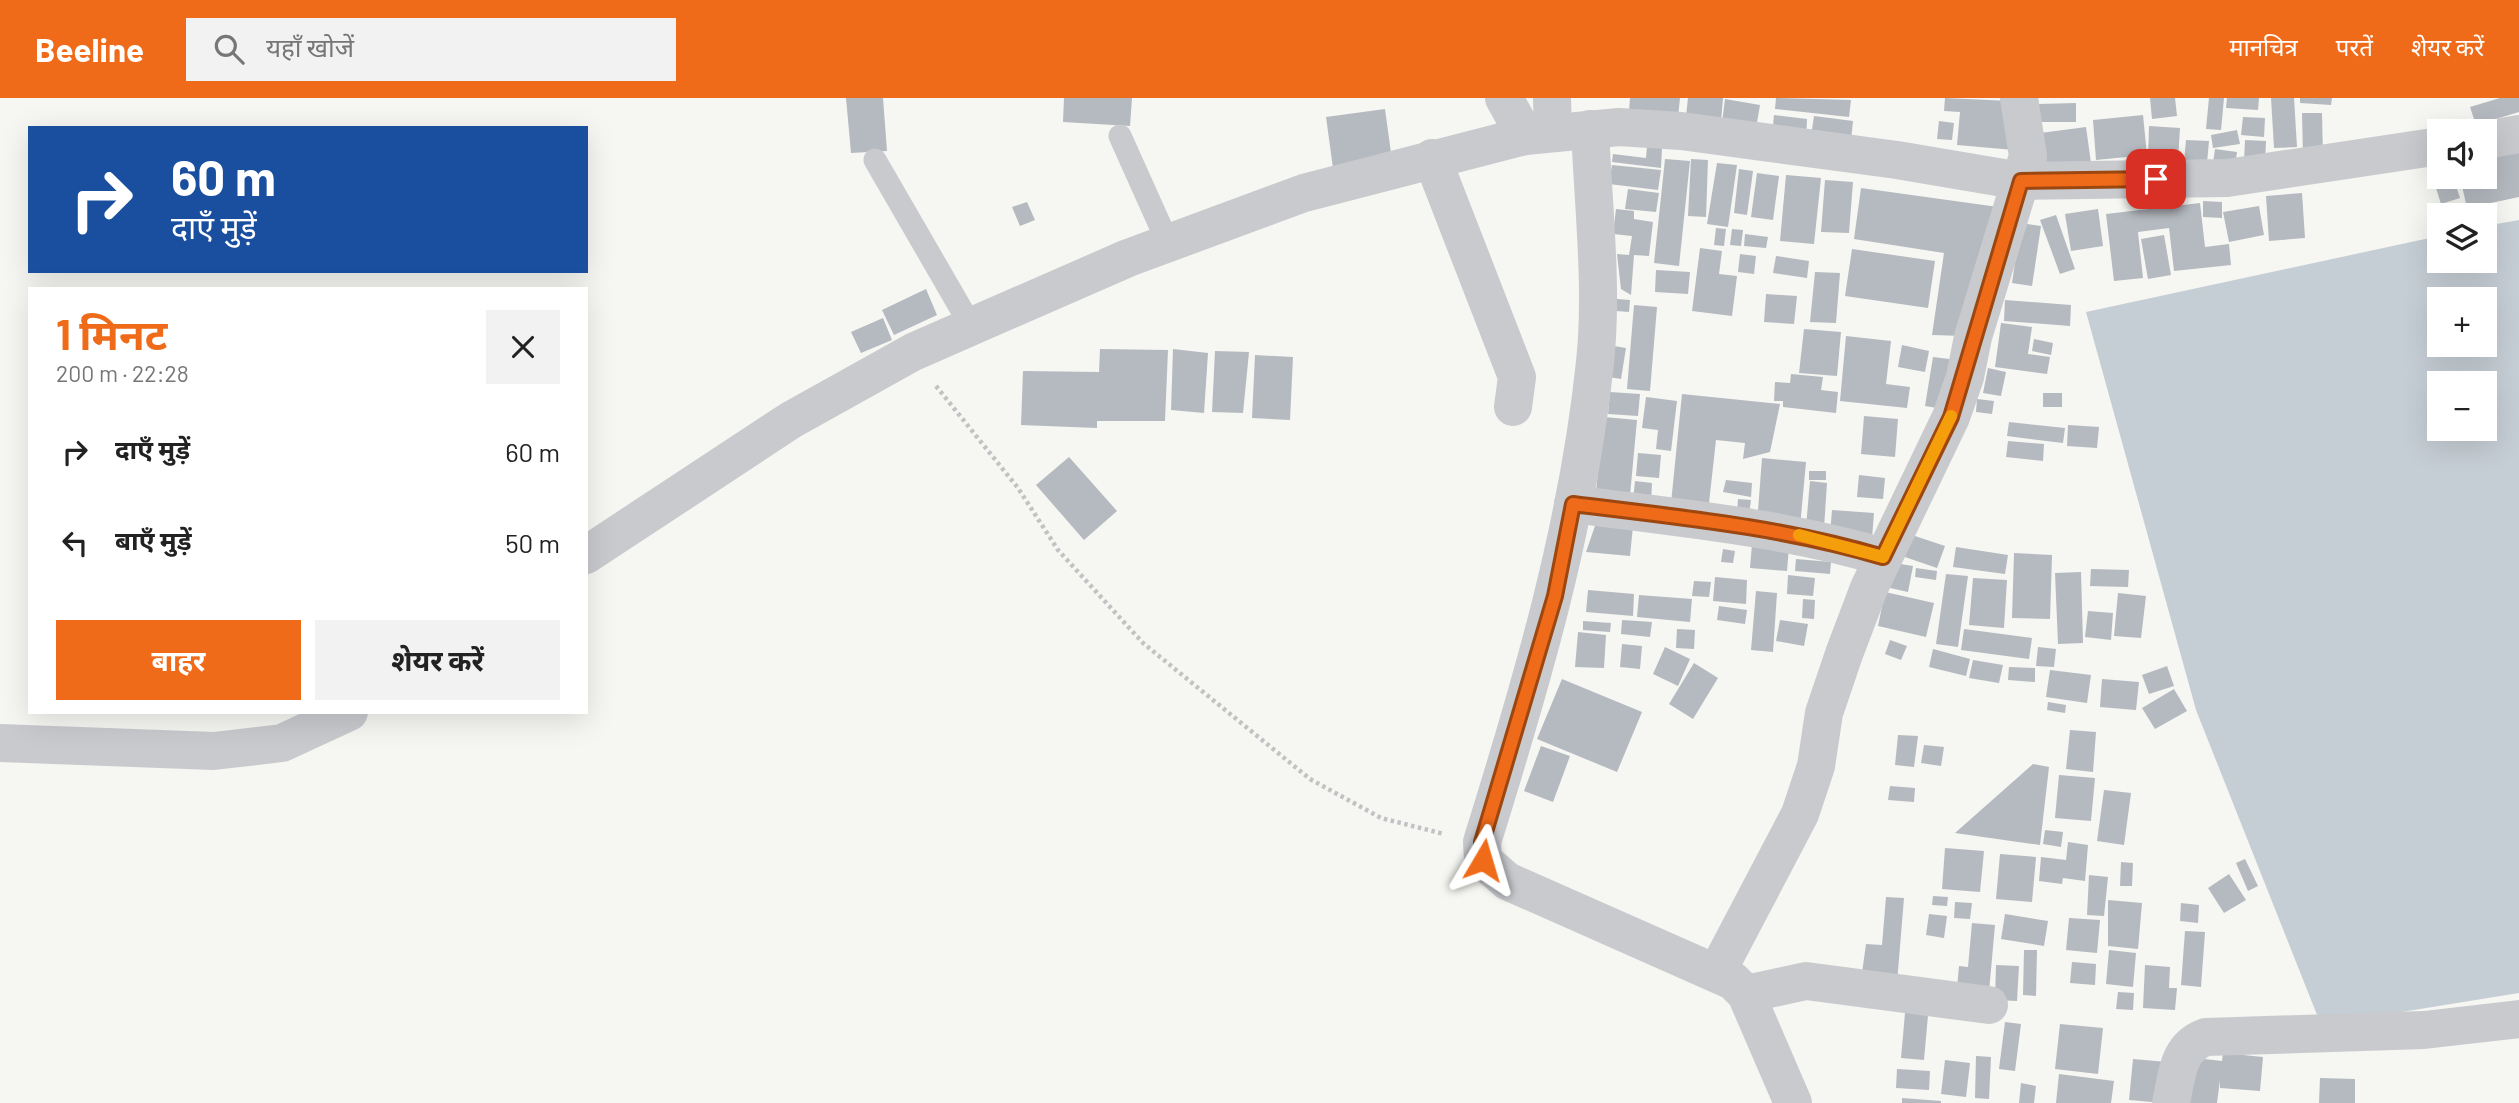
<!DOCTYPE html>
<html lang="hi">
<meta charset="utf-8">
<style>
:root{--surface:#fff;--page:#f2f2f2;--text:#222;--muted:#767676;--accent:#f06b19}
body{margin:0;font-family:Barlow,"Noto Sans Devanagari",sans-serif;background:var(--page);color:var(--text);height:100vh;display:flex;flex-direction:column;font-size:26px;white-space:nowrap}
*{box-sizing:border-box;margin:0}
p{font-size:23px;color:var(--muted)}
.icon{flex:none;width:38px;height:38px;fill:none;stroke:currentColor;stroke-width:2;stroke-linecap:round;stroke-linejoin:round}
.map{position:relative;flex:1;overflow:hidden}
.details{position:absolute;left:28px;top:189px;width:560px;height:427px;display:flex;flex-direction:column;background:var(--surface);border-radius:0px;box-shadow:0 7px 28px #0002}
.details>*{flex:none}
.hud{position:absolute;left:28px;top:28px;width:560px;height:147px;border-radius:0px;box-shadow:0 7px 28px #0002;background:#1a4fa0;color:#fff;overflow:hidden}
.buttons{position:absolute;left:2427px;top:21px;display:grid;gap:14px}
.buttons a{display:grid;place-items:center;width:70px;height:70px;border-radius:0px;background:var(--surface);box-shadow:0 7px 28px #0002;font-size:35px}
.pin{position:absolute;display:grid;place-items:center;width:60px;height:60px;color:#fff;margin:-30px;border-radius:14px;box-shadow:0 4px 10px #0006}
.me{position:absolute;width:77px;margin:-38px;rotate:7deg;stroke-linejoin:round;filter:drop-shadow(0 0 5px #0008)}
.turn{display:flex;align-items:center;gap:24px;height:147px;padding:0 28px;font-size:32px}
.turn .icon{width:91px;height:91px;stroke-width:2.5}
.turn b{display:block;font-size:49px;line-height:60px}
.round{display:grid;place-items:center;flex:none;width:74px;height:74px;border-radius:0px;background:var(--page)}
.headline{display:flex;align-items:center;justify-content:space-between;height:119px;padding:0 28px}
h1{font-size:42px;font-weight:700;line-height:52px;color:var(--accent)}
.primary-button{display:flex;gap:14px;margin-top:auto;padding:14px 28px}
.primary-button a{flex:1;height:80px;border-radius:0px;background:var(--accent);color:#fff;font-size:28px;font-weight:700;line-height:80px;text-align:center}
.primary-button a+a{background:var(--page);color:var(--text)}
ul{padding:0;list-style:none}
li{display:flex;align-items:center;gap:21px;height:91px;padding:0 28px}
li div{flex:1}
li b{display:block;font-size:26px}
li em{font-style:normal}
header{display:flex;align-items:center;gap:42px;box-sizing:border-box;height:98px;padding:0 35px;background:var(--accent);color:#fff}
header strong{font-size:33px}
nav{display:flex;gap:38px;margin-inline-start:auto;font-size:24px}
.search{width:490px;height:63px;background:var(--page);display:flex;align-items:center;gap:18px;box-sizing:border-box;padding:0 24px;border-radius:0px;color:var(--muted);font-size:26px}
.map>svg:first-child{display:block}
</style>
<header>
<strong>Beeline</strong>
<div class="search"><svg class="icon" aria-label="search" viewBox="0 0 24 24"><circle cx="10" cy="10" r="6"/><path d="M15 15l6 6"/></svg>यहाँ खोजें</div>
<nav><a>मानचित्र</a><a>परतें</a><a>शेयर करें</a></nav>
</header>
<div class="map">
<svg width="2519" height="1005" viewBox="0 0 2519 1005">
<rect width="100%" height="100%" fill="#f6f6f2"/>
<!-- water -->
<path fill="#c6ced5" fill-rule="evenodd" d="M2519,122v773l-198,32 -125,-315 -110,-398 353,-76 1,25h45v-35zM2440,201h45v46h-45zM2440,285h45v46h-45z"/>
<!-- building -->
<g fill="#b5bac0">
<polygon points="846,0 883,0 887,53 851,55"/>
<polygon points="1064,0 1132,0 1130,28 1063,24"/>
<polygon points="1630,0 1680,0 1678,19 1629,13"/>
<polygon points="1688,0 1723,0 1721,23 1686,18"/>
<polygon points="1776,0 1851,2 1849,19 1775,11"/>
<polygon points="1945,0 2010,3 2014,52 1957,47 1960,14 1944,13"/>
<polygon points="2150,0 2175,0 2177,18 2152,21"/>
<polygon points="2209,0 2224,0 2221,32 2206,31"/>
<polygon points="2227,0 2259,0 2258,12 2226,10"/>
<polygon points="2271,0 2294,0 2297,49 2274,50"/>
<polygon points="2300,0 2332,0 2331,7 2300,5"/>
<polygon points="2500,0 2519,0 2519,14 2476,27 2470,9"/>
<polygon points="1725,1 1760,7 1756,30 1722,25"/>
<polygon points="2076,5 2076,24 2039,24 2038,6"/>
<polygon points="1385,11 1392,62 1333,70 1326,19"/>
<polygon points="2302,15 2322,15 2323,59 2303,59"/>
<polygon points="1774,17 1807,21 1806,41 1772,37"/>
<polygon points="2143,17 2147,57 2096,62 2093,22"/>
<polygon points="1814,18 1853,23 1851,42 1811,38"/>
<polygon points="2243,19 2265,20 2264,39 2241,37"/>
<polygon points="1939,23 1954,25 1952,42 1937,41"/>
<polygon points="2149,28 2180,30 2178,63 2148,61"/>
<polygon points="2086,29 2091,65 2037,72 2033,36"/>
<polygon points="2237,32 2240,46 2213,50 2211,37"/>
<polygon points="2186,42 2209,43 2207,65 2184,64"/>
<polygon points="2245,42 2266,43 2265,65 2244,64"/>
<polygon points="1647,48 1662,50 1661,70 1612,64 1613,56 1646,60"/>
<polygon points="2215,51 2237,54 2235,68 2213,65"/>
<polygon points="2519,53 2519,99 2467,110 2460,79 2485,79 2485,61"/>
<polygon points="1665,61 1690,63 1679,168 1654,165"/>
<polygon points="1691,61 1708,62 1706,119 1688,118"/>
<polygon points="1717,65 1737,67 1728,129 1707,126"/>
<polygon points="1612,67 1661,72 1658,92 1609,86"/>
<polygon points="1739,71 1753,73 1747,117 1734,115"/>
<polygon points="1757,75 1779,78 1773,122 1751,119"/>
<polygon points="2440,75 2440,79 2453,79 2460,100 2441,106 2432,77"/>
<polygon points="1786,77 1821,80 1814,146 1780,143"/>
<polygon points="1825,82 1853,84 1849,135 1821,134"/>
<polygon points="1861,90 1998,109 1964,238 1932,237 1944,155 1854,141"/>
<polygon points="1628,91 1659,95 1656,114 1625,111"/>
<polygon points="2302,95 2305,140 2269,143 2266,98"/>
<polygon points="2203,103 2222,104 2222,120 2203,119"/>
<polygon points="1027,104 1035,122 1020,128 1012,109"/>
<polygon points="2200,105 2205,149 2229,146 2231,167 2174,173 2169,130 2138,134 2143,180 2114,183 2106,116"/>
<polygon points="2259,108 2264,137 2229,144 2223,114"/>
<polygon points="1616,111 1634,113 1634,121 1653,124 1649,158 1634,157 1631,197 1621,191 1617,156 1629,157 1632,138 1613,136"/>
<polygon points="2098,111 2103,148 2071,153 2065,116"/>
<polygon points="2056,117 2075,171 2060,176 2040,122"/>
<polygon points="2021,125 2041,128 2032,188 2012,185"/>
<polygon points="1716,130 1726,131 1724,148 1714,147"/>
<polygon points="1732,131 1743,132 1741,148 1730,147"/>
<polygon points="1745,136 1768,139 1766,150 1744,148"/>
<polygon points="2164,137 2171,177 2148,181 2141,141"/>
<polygon points="1700,150 1722,153 1719,176 1737,178 1732,218 1692,213"/>
<polygon points="1852,151 1935,163 1928,210 1845,198"/>
<polygon points="1740,156 1756,158 1754,176 1738,174"/>
<polygon points="1776,158 1809,163 1807,180 1773,175"/>
<polygon points="1656,172 1690,174 1688,196 1655,194"/>
<polygon points="1815,174 1840,175 1836,225 1810,224"/>
<polygon points="926,191 937,217 894,237 882,212"/>
<polygon points="1766,196 1797,198 1794,226 1764,224"/>
<polygon points="1617,201 1630,202 1629,214 1616,213"/>
<polygon points="2005,202 2071,207 2070,228 2004,223"/>
<polygon points="1634,207 1657,209 1650,293 1627,291"/>
<polygon points="883,220 892,242 861,255 851,234"/>
<polygon points="2001,225 2032,229 2028,256 2050,259 2047,276 1995,269"/>
<polygon points="1804,231 1841,234 1837,278 1799,275"/>
<polygon points="1846,238 1891,243 1886,286 1910,289 1907,310 1840,303"/>
<polygon points="2034,241 2053,245 2051,257 2032,253"/>
<polygon points="1902,247 1929,253 1925,274 1898,269"/>
<polygon points="1614,248 1626,250 1621,281 1609,279"/>
<polygon points="1100,251 1168,252 1165,323 1097,323 1097,330 1021,327 1023,273 1099,274"/>
<polygon points="1173,251 1208,255 1204,315 1171,312"/>
<polygon points="1215,253 1249,254 1243,315 1212,314"/>
<polygon points="1255,257 1293,259 1290,322 1252,320"/>
<polygon points="1933,259 1957,262 1949,312 1925,308"/>
<polygon points="1988,270 2006,274 2001,298 1983,295"/>
<polygon points="1791,276 1823,279 1821,292 1838,294 1836,315 1783,309 1783,303 1774,303 1775,284 1790,285"/>
<polygon points="1610,294 1640,296 1638,318 1608,316"/>
<rect x="2043" y="295" width="19" height="14"/>
<polygon points="1682,296 1780,306 1770,354 1743,361 1745,345 1716,342 1708,414 1737,417 1738,401 1751,402 1748,423 1670,415"/>
<polygon points="1646,299 1677,303 1671,353 1656,351 1658,332 1642,330"/>
<polygon points="1977,301 1994,303 1992,316 1976,314"/>
<polygon points="1864,318 1898,321 1895,359 1861,356"/>
<polygon points="1604,319 1637,322 1629,408 1595,402"/>
<polygon points="2009,324 2065,330 2063,345 2007,338"/>
<polygon points="2068,327 2099,329 2097,350 2067,348"/>
<polygon points="2008,343 2044,346 2043,363 2006,359"/>
<polygon points="1638,355 1661,357 1659,380 1636,378"/>
<polygon points="1069,359 1117,413 1084,442 1036,387"/>
<polygon points="1762,360 1806,364 1800,429 1757,426"/>
<rect x="1809" y="373" width="17" height="9"/>
<polygon points="1859,377 1885,380 1883,401 1857,399"/>
<polygon points="1726,382 1752,385 1751,399 1723,394"/>
<polygon points="1635,383 1652,385 1651,404 1633,403"/>
<polygon points="1810,383 1827,385 1824,430 1806,429"/>
<polygon points="1832,412 1874,415 1872,440 1830,437"/>
<polygon points="1596,425 1633,428 1630,458 1586,454"/>
<polygon points="1909,436 1945,448 1937,470 1902,458"/>
<polygon points="1752,446 1789,449 1787,473 1750,470"/>
<polygon points="1956,449 2008,457 2005,476 1953,469"/>
<polygon points="1723,451 1735,453 1733,465 1721,464"/>
<polygon points="2014,455 2052,457 2050,521 2012,520"/>
<polygon points="1796,461 1831,464 1830,476 1795,473"/>
<polygon points="1894,465 1913,468 1908,494 1890,490"/>
<polygon points="1916,470 1937,473 1936,482 1915,479"/>
<polygon points="2091,471 2129,472 2128,489 2090,488"/>
<polygon points="2081,474 2083,545 2058,546 2055,475"/>
<polygon points="1946,476 1968,478 1958,549 1936,546"/>
<polygon points="1788,477 1815,480 1813,498 1787,496"/>
<polygon points="1715,479 1747,482 1746,506 1713,503"/>
<polygon points="1973,480 2007,482 2004,530 1969,527"/>
<polygon points="1694,483 1711,484 1709,499 1692,498"/>
<polygon points="1588,492 1634,496 1633,518 1586,514"/>
<polygon points="1756,493 1777,495 1773,554 1751,552"/>
<polygon points="1885,494 1934,505 1926,539 1878,528"/>
<polygon points="2118,495 2146,498 2141,540 2114,538"/>
<polygon points="1639,497 1692,501 1690,524 1637,519"/>
<polygon points="1803,501 1815,502 1814,521 1802,520"/>
<polygon points="1719,508 1747,512 1745,526 1717,522"/>
<polygon points="2088,513 2113,515 2111,542 2085,539"/>
<polygon points="1622,522 1652,524 1650,539 1621,536"/>
<polygon points="1780,522 1808,526 1804,548 1776,543"/>
<polygon points="1583,523 1611,525 1610,534 1583,532"/>
<polygon points="1677,531 1695,532 1694,551 1676,550"/>
<polygon points="1964,531 2032,540 2029,561 1961,552"/>
<polygon points="1578,534 1606,537 1604,570 1575,569"/>
<polygon points="1890,542 1907,548 1901,562 1885,556"/>
<polygon points="1622,546 1642,548 1640,571 1620,569"/>
<polygon points="1665,549 1690,561 1678,588 1653,576"/>
<polygon points="2038,549 2056,551 2054,569 2036,568"/>
<polygon points="1933,551 1970,561 1966,578 1929,569"/>
<polygon points="1973,562 2003,567 1999,585 1969,580"/>
<polygon points="1694,565 1718,580 1693,621 1669,606"/>
<polygon points="2167,568 2174,588 2149,596 2142,577"/>
<polygon points="2009,569 2035,570 2035,584 2008,582"/>
<polygon points="2050,572 2091,577 2087,605 2046,599"/>
<polygon points="1562,581 1642,614 1617,674 1537,641"/>
<polygon points="2102,581 2139,584 2136,612 2100,609"/>
<polygon points="2174,591 2187,613 2155,631 2142,610"/>
<polygon points="2048,604 2066,607 2065,615 2047,612"/>
<polygon points="2070,632 2096,634 2093,674 2066,671"/>
<polygon points="1898,637 1918,638 1914,669 1895,667"/>
<polygon points="1924,647 1944,649 1941,668 1921,665"/>
<polygon points="1541,648 1570,658 1553,704 1524,693"/>
<polygon points="2033,666 2049,669 2040,747 1955,735"/>
<polygon points="2059,677 2095,680 2091,723 2055,720"/>
<polygon points="1890,688 1915,690 1914,704 1888,702"/>
<polygon points="2104,692 2131,695 2124,747 2097,743"/>
<polygon points="2045,732 2063,734 2061,749 2043,746"/>
<polygon points="2068,744 2088,747 2085,783 2063,780 2062,786 2039,783 2041,759 2066,762"/>
<polygon points="1945,750 1984,753 1980,794 1942,791"/>
<polygon points="2000,756 2036,759 2032,804 1996,801"/>
<polygon points="2245,761 2258,788 2248,793 2236,765"/>
<polygon points="2121,764 2133,765 2132,788 2120,788"/>
<polygon points="2229,776 2246,802 2224,815 2208,790"/>
<polygon points="2089,777 2108,779 2104,818 2087,817"/>
<polygon points="1933,798 1948,799 1947,808 1932,807"/>
<polygon points="1886,799 1904,800 1897,885 1861,882 1866,846 1882,847"/>
<polygon points="2108,802 2142,805 2138,851 2108,848"/>
<polygon points="1955,804 1972,805 1970,821 1954,820"/>
<polygon points="2181,805 2199,807 2198,825 2180,823"/>
<polygon points="1929,816 1947,818 1944,840 1926,837"/>
<polygon points="2005,816 2048,823 2044,848 2001,841"/>
<polygon points="2069,820 2100,822 2097,855 2066,852"/>
<polygon points="1972,825 1995,827 1988,905 1956,902 1959,868 1968,869"/>
<polygon points="2185,833 2205,834 2201,889 2181,887"/>
<polygon points="2024,852 2037,852 2036,898 2023,897"/>
<polygon points="2109,852 2136,855 2133,889 2106,886"/>
<polygon points="2072,864 2096,866 2095,887 2070,885"/>
<polygon points="1996,867 2019,868 2017,903 1995,902"/>
<polygon points="2145,867 2170,869 2169,890 2177,890 2175,912 2143,910"/>
<polygon points="2118,894 2134,895 2133,912 2116,911"/>
<polygon points="1906,904 1929,906 1924,962 1901,960"/>
<polygon points="2005,924 2021,926 2015,973 1999,971"/>
<polygon points="2060,926 2103,930 2098,976 2055,971"/>
<polygon points="2223,955 2263,959 2260,993 2220,990 2220,982 2217,1005 2177,1005 2187,959 2222,963"/>
<polygon points="1976,958 1991,959 1989,1001 1975,1000"/>
<polygon points="2133,961 2167,964 2163,1005 2129,1002"/>
<polygon points="1945,962 1970,965 1966,999 1941,996"/>
<polygon points="1897,971 1930,973 1929,992 1896,990"/>
<polygon points="2059,976 2114,983 2111,1005 2056,1005"/>
<polygon points="2320,980 2355,981 2355,1005 2319,1005"/>
<polygon points="2021,985 2036,988 2034,1005 2019,1005"/>
<polygon points="1902,1000 1941,1003 1941,1005 1902,1005"/>
</g>
<g fill="none" stroke-linecap="round" stroke-linejoin="round">
<!-- path -->
<polyline stroke="#c1c2c4" stroke-width="4.5" stroke-dasharray="3.5 3.5" stroke-linecap="butt" points="936,288 1018,390 1058,452 1143,545 1310,681 1381,720 1444,736"/>
<!-- lane -->
<g stroke="#c8cace" stroke-width="23">
<polyline points="1120,38 1168,145"/>
<polyline points="875,62 971,228"/>
</g>
<!-- street -->
<g stroke="#c8cace" stroke-width="38">
<polyline points="1504,0 1525,38"/>
<polyline points="1552,0 1553,34"/>
<path d="M1590,31c3,74 13,160 5,233 -17,165 -64,323 -113,480l1,18 24,21 226,100 13,13 47,109"/>
<polyline points="2485,42 2519,36"/>
<polyline points="1432,60 1517,279 1513,309"/>
<path d="M1573,406c105,14 209,23 310,53"/>
<polyline points="586,457 791,322 913,254 1128,160 1304,95 1525,38 1619,29 1681,33 1897,62 2021,83 2227,80 2440,48"/>
<polyline points="0,645 214,653 282,645 349,614"/>
<polyline points="1717,874 1800,716 1816,668 1824,615 1844,556 1869,490 1951,319 1965,279 1973,239 2028,58 2019,0"/>
<polyline points="1746,896 1806,883 1989,907"/>
<path d="M2171,1005c6,-27 6,-56 35,-66l218,-7 95,-11"/>
</g>
</g>
<g fill="none" stroke-linecap="round" stroke-linejoin="round">
<defs>
<path id="route" d="M1483,762l-1,-18 73,-246 18,-92c105,13 209,23 310,53l68,-140 70,-236 135,-2"/>
</defs>
<!-- route casing -->
<use href="#route" stroke="#9c4610" stroke-width="18"/>
<!-- route -->
<use href="#route" stroke="#f06b19" stroke-width="12"/>
<!-- slow -->
<polyline stroke="#f59e0b" stroke-width="12" points="1799,437 1883,459 1951,318"/>
</g>
</svg>
<div class="buttons">
<a><svg class="icon" aria-label="sound" viewBox="0 0 24 24"><path d="M4 9h4l5-4v14l-5-4H4zM17 9q2 3 0 6"/></svg></a>
<a><svg class="icon" aria-label="layers" viewBox="0 0 24 24"><path d="M12 4l9 5-9 5-9-5zM3 14l9 5 9-5"/></svg></a>
<a>+</a>
<a>−</a>
</div>
<div class="pin" style="left:2156px;top:81px;background:#d93025"><svg class="icon" aria-label="arrive" viewBox="0 0 24 24"><path d="M6 21V4h12l-3 4 3 4H6"/></svg></div>
<svg class="me" style="left:1483px;top:762px" viewBox="-20 -20 40 40"><path d="M0-17L14 15 0 8-14 15z" fill="#f06b19" stroke="#fff" stroke-width="4"/></svg>
<div class="hud">
<div class="turn"><svg class="icon" aria-label="right" viewBox="0 0 24 24"><path d="M7 20v-9h11M14 6l5 5-5 5"/></svg><div><b>60 m</b>दाएँ मुड़ें</div></div>
</div>
<section class="details">
<div class="headline"><div><h1>1 मिनट</h1><p>200 m · 22:28</p></div><a class="round"><svg class="icon" aria-label="close" viewBox="0 0 24 24"><path d="M6 6l12 12M18 6L6 18"/></svg></a></div>
<ul>
<li><svg class="icon" aria-label="right" viewBox="0 0 24 24"><path d="M7 20v-9h11M14 6l5 5-5 5"/></svg><div><b>दाएँ मुड़ें</b></div><em>60 m</em></li>
<li><svg class="icon" aria-label="left" viewBox="0 0 24 24"><path d="M17 20v-9H6M10 6l-5 5 5 5"/></svg><div><b>बाएँ मुड़ें</b></div><em>50 m</em></li>
</ul>
<div class="primary-button"><a>बाहर</a><a>शेयर करें</a></div>
</section>
</div>
